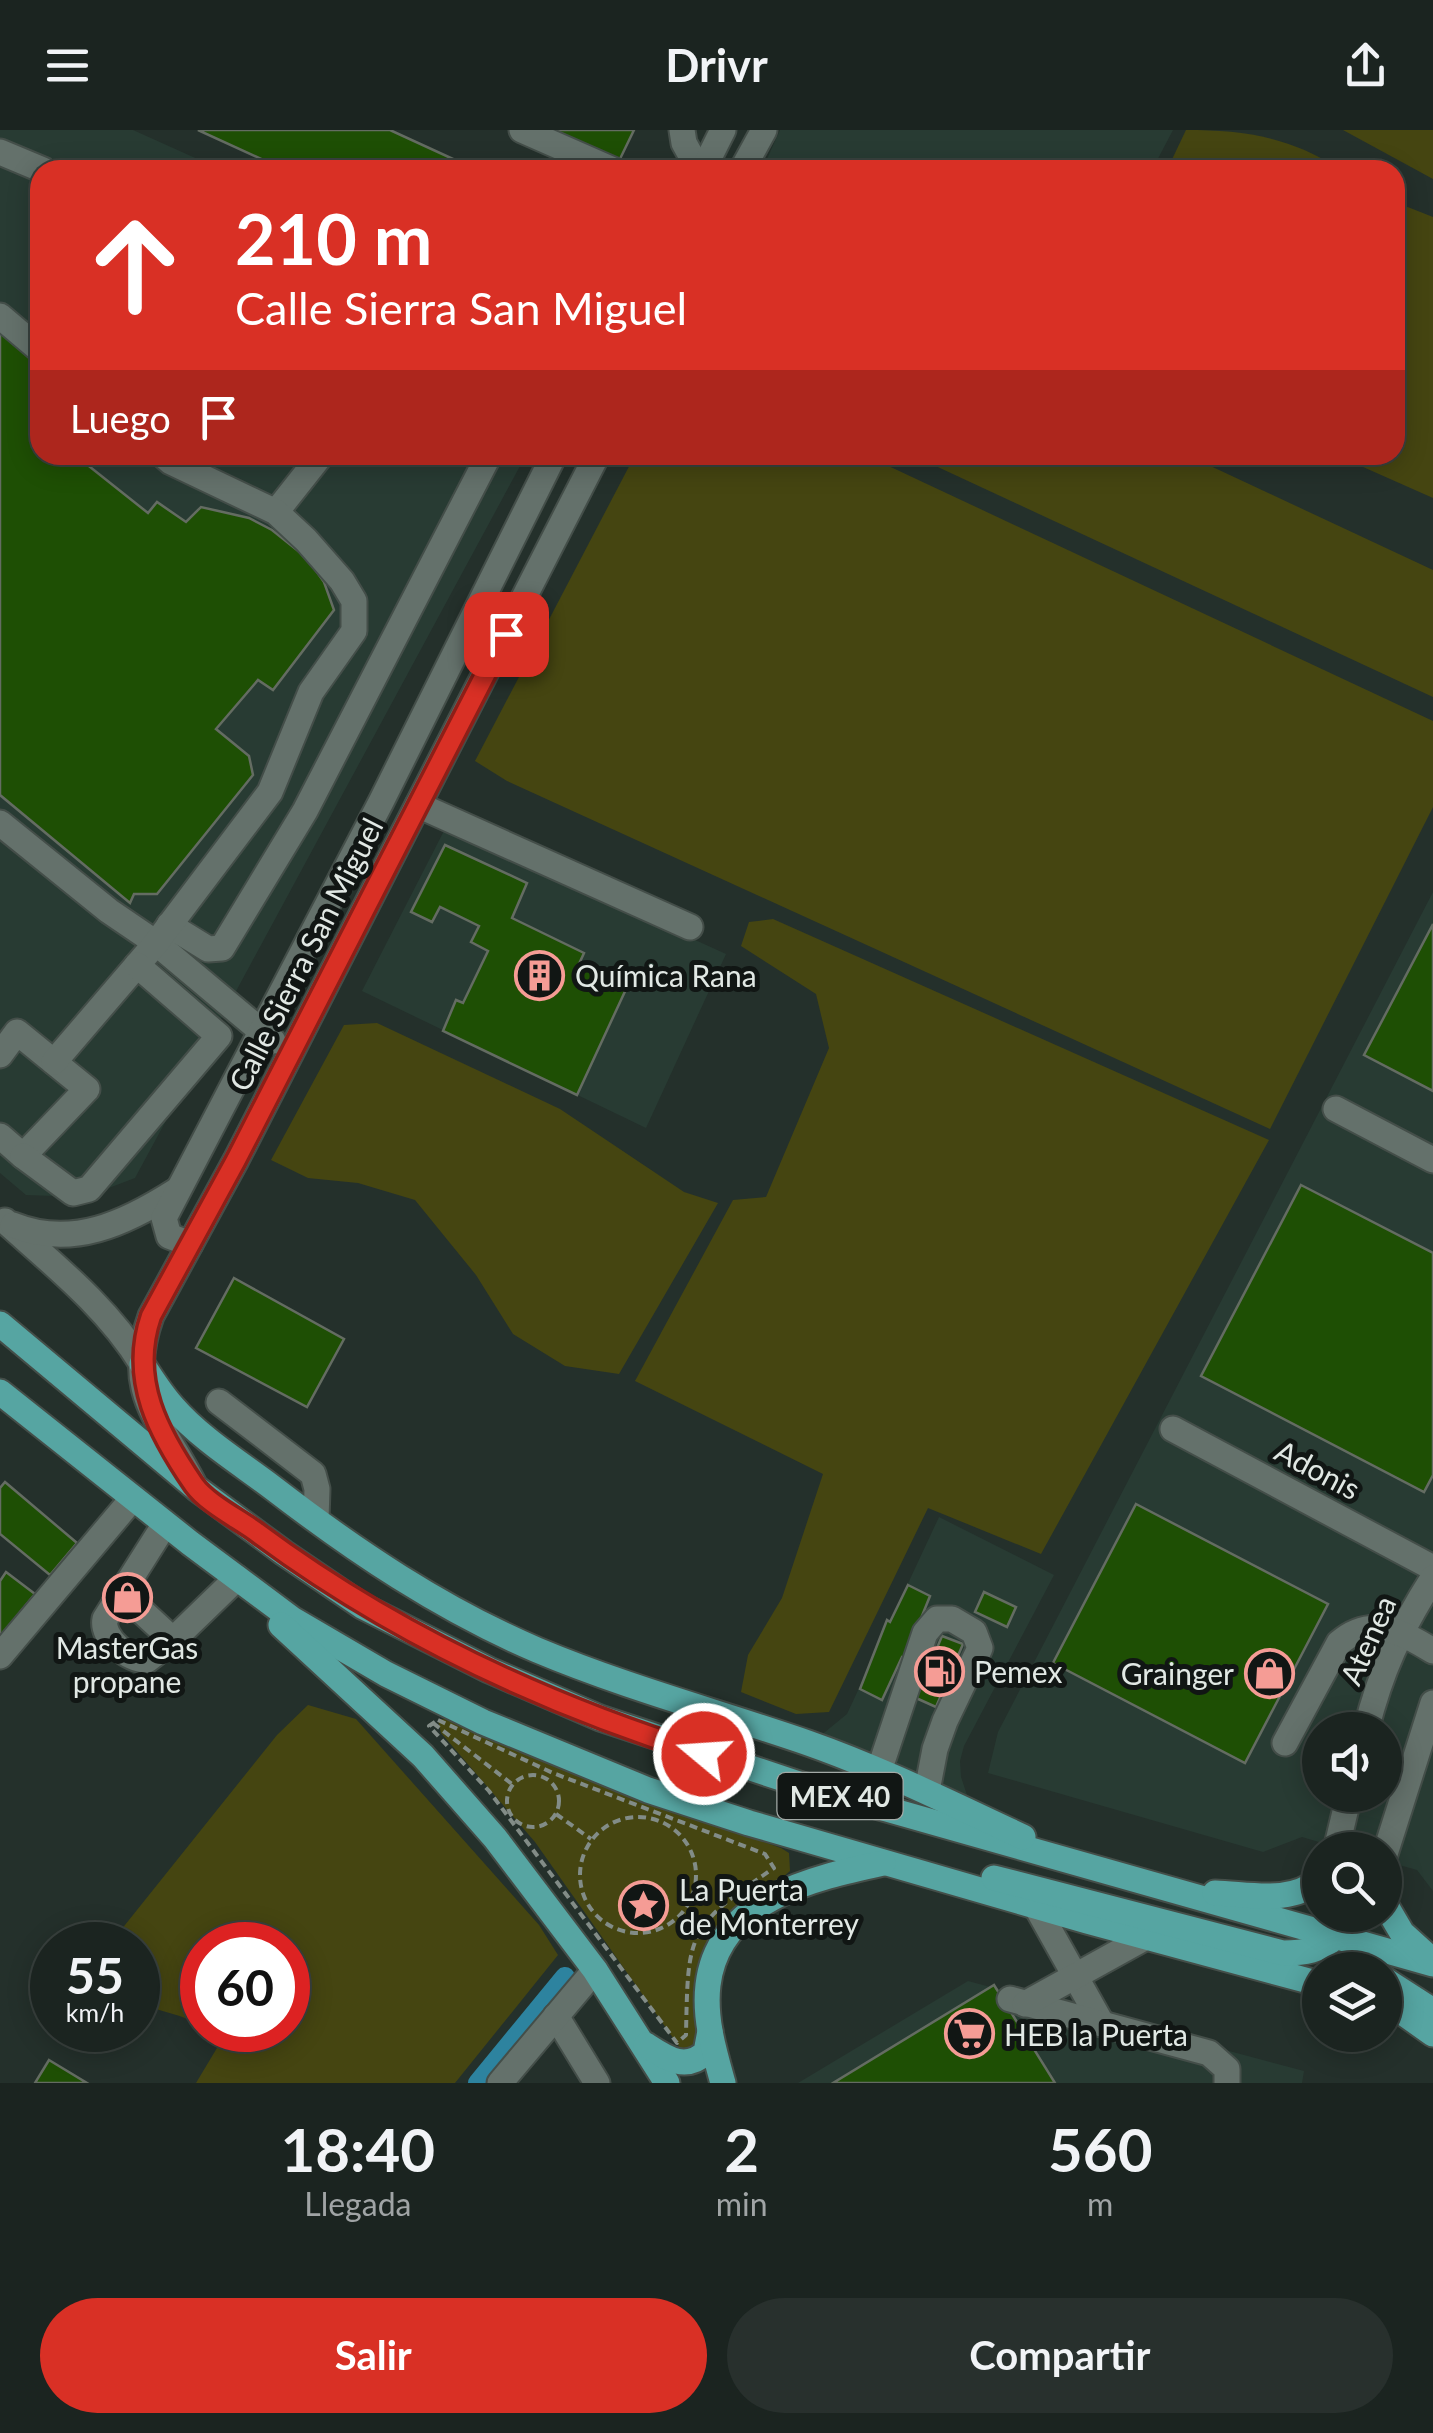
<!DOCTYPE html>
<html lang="es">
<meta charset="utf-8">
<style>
:root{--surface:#1b2420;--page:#28302d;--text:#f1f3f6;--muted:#a0a4a5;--line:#39413e;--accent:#d93025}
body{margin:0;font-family:Lato,sans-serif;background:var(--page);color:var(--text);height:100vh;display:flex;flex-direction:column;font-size:38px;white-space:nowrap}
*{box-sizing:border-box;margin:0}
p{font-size:32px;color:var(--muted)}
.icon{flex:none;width:55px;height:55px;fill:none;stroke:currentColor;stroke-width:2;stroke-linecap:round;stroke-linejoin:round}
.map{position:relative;height:1953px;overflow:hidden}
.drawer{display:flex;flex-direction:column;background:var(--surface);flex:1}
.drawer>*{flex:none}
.hud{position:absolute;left:30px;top:30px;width:1375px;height:305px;border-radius:30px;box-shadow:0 5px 25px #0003,0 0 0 2px var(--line);background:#d93025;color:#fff;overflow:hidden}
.fabs{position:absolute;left:1302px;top:1582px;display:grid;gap:20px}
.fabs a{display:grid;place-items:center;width:100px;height:100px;border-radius:50%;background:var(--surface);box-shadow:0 5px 25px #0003,0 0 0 2px var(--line);font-size:50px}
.speed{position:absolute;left:30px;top:1792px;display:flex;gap:20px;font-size:50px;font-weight:700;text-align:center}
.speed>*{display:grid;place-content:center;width:130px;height:130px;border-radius:50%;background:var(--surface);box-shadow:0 5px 25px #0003,0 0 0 2px var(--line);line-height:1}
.speed small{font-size:25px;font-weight:400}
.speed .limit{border:15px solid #d22;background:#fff;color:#111}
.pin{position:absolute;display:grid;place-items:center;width:85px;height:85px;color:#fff;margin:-42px;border-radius:20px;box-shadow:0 5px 15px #0006}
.me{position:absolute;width:110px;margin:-55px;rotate:288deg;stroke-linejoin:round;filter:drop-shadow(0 0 8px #0008)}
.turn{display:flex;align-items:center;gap:35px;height:210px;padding:0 40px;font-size:45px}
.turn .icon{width:130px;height:130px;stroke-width:2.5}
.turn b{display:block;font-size:70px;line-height:85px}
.then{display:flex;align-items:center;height:95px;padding:0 40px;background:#0003;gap:20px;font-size:38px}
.eta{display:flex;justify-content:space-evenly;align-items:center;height:170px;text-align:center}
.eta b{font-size:60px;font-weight:700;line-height:70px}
.button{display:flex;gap:20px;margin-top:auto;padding:20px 40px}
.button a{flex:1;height:115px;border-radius:60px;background:var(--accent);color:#fff;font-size:40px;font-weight:700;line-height:115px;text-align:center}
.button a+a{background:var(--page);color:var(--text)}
header{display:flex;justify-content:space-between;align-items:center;height:130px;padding:0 40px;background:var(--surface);font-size:45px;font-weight:700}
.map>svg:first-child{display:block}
</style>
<header><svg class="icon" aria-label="menu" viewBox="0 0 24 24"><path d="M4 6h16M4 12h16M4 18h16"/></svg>Drivr<svg class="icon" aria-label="share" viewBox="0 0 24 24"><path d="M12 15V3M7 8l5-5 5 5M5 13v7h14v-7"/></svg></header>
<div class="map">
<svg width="1433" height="1953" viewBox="0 0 1433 1953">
<rect width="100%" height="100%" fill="#24302b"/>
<!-- built -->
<g fill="#283b33" fill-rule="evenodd">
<polygon points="0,0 133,0 222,40 40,40 40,325 526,325 135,1048 85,1067 26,1065 0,1043"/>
<polygon points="780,0 1173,0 1152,40 762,40"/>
<polygon points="446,697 726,824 646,998 362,861"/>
<path d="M1433,762v999l-16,-21 -32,-9v-11h-39l-44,-13 -39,15 -275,-79 10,-41zM1320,1600h65v65h-65z"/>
<polygon points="939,1387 1054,1445 964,1616 960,1631 961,1647 970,1674 814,1611 847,1584"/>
<polygon points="968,1851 1304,1941 1302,1953 798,1953"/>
</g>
<!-- green -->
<g fill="#454511">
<path d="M1186,0c59,0 105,7 155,40h-174z"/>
<polygon points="1343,0 1433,0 1433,49"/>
<polygon points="1395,72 1433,87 1433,368 1336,325 1395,325"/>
<polygon points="635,325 865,325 1433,591 1433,677 1270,999 507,651 475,631"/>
<polygon points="912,325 1187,325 1433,440 1433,567"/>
<polygon points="773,789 1269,1010 1041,1424 928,1378 829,1582 796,1584 741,1562 748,1525 782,1468 823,1344 635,1251 733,1070 766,1067 829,918 816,864 741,816 749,792"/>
<polygon points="377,893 560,979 684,1062 718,1073 619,1244 565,1236 513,1204 476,1145 415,1070 358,1053 308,1048 271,1030 344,895"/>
<path d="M308,1575l48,14 183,206 19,30 -103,128h-259l24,-40 -15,-13h83v-85h-86v83c-18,-16 -45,-14 -64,-28v-55h-29l168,-210z"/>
<polygon points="452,1588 580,1647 781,1718 789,1723 790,1741 729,1793 706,1916 683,1922 535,1712 441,1603 438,1590"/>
</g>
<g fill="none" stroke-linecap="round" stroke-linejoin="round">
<!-- canal -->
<polyline stroke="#2d839f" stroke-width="20" points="478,1953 565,1847"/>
</g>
<!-- building -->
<g fill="#1e4f04" stroke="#646c62" stroke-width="2.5">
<polygon points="198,0 390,0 477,40 285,40"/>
<polygon points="547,0 634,0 619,31"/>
<polygon points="0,199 40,230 40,325 75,325 148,383 157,372 186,392 201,377 249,388 272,400 307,428 324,452 334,480 273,560 258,550 216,599 249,626 253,645 157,764 134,764 130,773 0,665"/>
<polygon points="445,715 527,753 512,788 584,823 579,834 627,857 577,965 443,901 456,870 463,873 488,821 471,812 479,796 440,777 432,792 411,782"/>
<polygon points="1433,794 1433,961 1364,925"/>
<polygon points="1301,1055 1433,1123 1433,1345 1424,1362 1201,1246"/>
<polygon points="234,1148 344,1209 307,1277 196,1218"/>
<polygon points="5,1352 77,1413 50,1445 0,1404 0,1358"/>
<polygon points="1136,1374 1328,1474 1245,1633 1053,1533"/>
<polygon points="6,1442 35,1464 0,1507 0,1451"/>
<polygon points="908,1455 930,1466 905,1528 902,1527 882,1570 860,1559 887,1490 890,1492"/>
<polygon points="984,1462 1016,1477 1007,1497 975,1482"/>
<polygon points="942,1506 963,1514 936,1577 916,1568"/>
<polygon points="994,1855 1055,1953 833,1953"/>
<polygon points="49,1930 87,1953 35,1953"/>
</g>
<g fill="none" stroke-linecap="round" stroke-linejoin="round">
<defs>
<g id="minor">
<polyline points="522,0 613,40"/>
<polyline points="682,0 684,13 699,40"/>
<polyline points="0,22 43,40"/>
<polyline points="703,40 723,0"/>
<polyline points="742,40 764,0"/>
<polyline points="0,186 40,220"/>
<polyline points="276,382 321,325"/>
<polyline points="418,675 690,797"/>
<polyline points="0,693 109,781 156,813 273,911"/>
<polyline points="169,795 208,819 222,818 305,681 489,325"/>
<polyline points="0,925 17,902 87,959 23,1026 0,1006"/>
<polyline points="54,932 156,813 270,662 311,562 354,501 354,471 342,451 306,410 276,382 171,332 163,325"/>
<polyline points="1336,979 1433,1030"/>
<polyline points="23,1026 73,1063 89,1059 219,906 137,835"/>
<path d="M5,1091c49,44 103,87 137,143"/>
<path d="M13,1095c59,24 113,-2 163,-34"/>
<polyline points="190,1114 169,1106 164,1088 381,672 554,325"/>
<polyline points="219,1272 313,1344 317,1359 316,1389"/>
<polyline points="1173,1299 1433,1438"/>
<path d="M193,1353c-31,-62 -70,-89 -42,-167l85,-156 361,-705"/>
<path d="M122,1463l51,47 -26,20c-18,1 -46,-22 -42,-41l60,-95"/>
<polyline points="173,1510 237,1448"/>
<polyline points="0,1526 133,1368"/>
<path d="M1366,1600c15,-60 34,-100 67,-152"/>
<path d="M1285,1613l54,-100c32,-28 64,-11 94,8"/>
<polyline points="879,1641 925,1503 937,1489 952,1489 974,1502 980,1518 945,1591 935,1619 927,1661"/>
<polyline points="1336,1720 1349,1665"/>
<polyline points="1385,1724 1433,1573"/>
<polyline points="1036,1776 1102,1894"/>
<polyline points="1336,1806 1350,1785"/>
<polyline points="1010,1869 1209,1923 1227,1939 1227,1953"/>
<polyline points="1025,1874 1146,1807"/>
<polyline points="556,1886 597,1953"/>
<polyline points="500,1953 595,1840"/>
</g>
<g id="major">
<polyline points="0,1194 196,1358 284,1423 362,1476 489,1540 600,1588 802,1655 1433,1834"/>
<path d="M142,1234c10,15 19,30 31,43 28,32 67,56 100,81 82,63 168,121 264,162 88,37 181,62 271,93 74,26 144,61 215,94"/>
<polyline points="0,1262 190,1413 292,1489 386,1544 483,1592 648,1660 749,1693 1087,1791 1320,1854"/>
<polyline points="281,1495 423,1626 495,1708 595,1840 667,1953"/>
<path d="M994,1748l289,75c21,0 38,-2 53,-17"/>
<path d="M1215,1763c35,1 76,12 105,-14"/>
<polyline points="1385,1774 1402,1803 1433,1831"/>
<polyline points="1385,1850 1433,1881"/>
<polyline points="1385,1870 1433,1904"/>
<path d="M646,1915c20,13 40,27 60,7l4,-21"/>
<path d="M723,1953c-9,-32 -19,-65 -15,-98 10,-86 106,-107 175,-122"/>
</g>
</defs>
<!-- minor casing -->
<use href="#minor" stroke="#444e49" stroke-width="29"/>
<!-- major casing -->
<use href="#major" stroke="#444e49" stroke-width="29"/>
<!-- path -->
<g stroke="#828c87" stroke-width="4" stroke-dasharray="8 5" stroke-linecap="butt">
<path d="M438,1590l115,53 212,81 9,14c-87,59 -86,64 -88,167l-9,8 -188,-252 -60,-65z"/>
<polyline points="433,1593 512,1654"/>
<circle cx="533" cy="1671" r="26"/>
<polyline points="556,1684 591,1709"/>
<circle cx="638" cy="1745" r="58"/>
</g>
<!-- minor -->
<use href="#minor" stroke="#64716b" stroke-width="25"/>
<!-- major -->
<use href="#major" stroke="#56a5a2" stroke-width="25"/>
</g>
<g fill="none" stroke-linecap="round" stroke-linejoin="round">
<defs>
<path id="route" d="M506,504l-270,526 -85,156c-22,64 8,118 43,169 13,18 43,33 61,46 134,100 289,173 449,223"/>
</defs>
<!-- route casing -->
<use href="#route" stroke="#8d1f18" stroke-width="25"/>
<!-- route -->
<use href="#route" stroke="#d93025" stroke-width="18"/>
</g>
<!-- icons -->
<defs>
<symbol id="building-ring" viewBox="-11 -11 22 22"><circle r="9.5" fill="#111614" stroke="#f59c95" stroke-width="1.5"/><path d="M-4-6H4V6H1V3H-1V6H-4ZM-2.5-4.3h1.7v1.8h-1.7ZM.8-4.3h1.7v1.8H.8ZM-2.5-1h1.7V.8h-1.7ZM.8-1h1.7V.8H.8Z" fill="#f59c95"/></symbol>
<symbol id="shop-ring" viewBox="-11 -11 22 22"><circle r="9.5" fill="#111614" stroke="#f59c95" stroke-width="1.5"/><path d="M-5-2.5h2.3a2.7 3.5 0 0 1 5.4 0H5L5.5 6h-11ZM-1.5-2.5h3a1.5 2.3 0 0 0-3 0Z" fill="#f59c95"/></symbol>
<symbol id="fuel-ring" viewBox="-11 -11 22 22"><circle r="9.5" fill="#111614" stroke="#f59c95" stroke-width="1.5"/><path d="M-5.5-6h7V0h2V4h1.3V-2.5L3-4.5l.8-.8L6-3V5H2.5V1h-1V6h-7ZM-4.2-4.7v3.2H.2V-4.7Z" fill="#f59c95"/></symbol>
<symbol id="sight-ring" viewBox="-11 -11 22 22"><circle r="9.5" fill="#111614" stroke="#f59c95" stroke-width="1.5"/><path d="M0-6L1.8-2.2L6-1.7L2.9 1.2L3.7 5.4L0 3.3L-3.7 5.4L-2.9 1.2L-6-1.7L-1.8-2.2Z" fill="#f59c95"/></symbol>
<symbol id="supermarket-ring" viewBox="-11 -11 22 22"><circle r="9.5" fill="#111614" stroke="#f59c95" stroke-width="1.5"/><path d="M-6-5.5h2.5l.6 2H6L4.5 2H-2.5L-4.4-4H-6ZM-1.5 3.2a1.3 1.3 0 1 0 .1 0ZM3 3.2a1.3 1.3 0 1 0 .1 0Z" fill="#f59c95"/></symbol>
</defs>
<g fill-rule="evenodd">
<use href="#building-ring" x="512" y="818" width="55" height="55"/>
<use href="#shop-ring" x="100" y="1440" width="55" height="55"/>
<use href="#fuel-ring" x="912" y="1514" width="55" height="55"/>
<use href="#shop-ring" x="1242" y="1516" width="55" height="55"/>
<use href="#sight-ring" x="616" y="1748" width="55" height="55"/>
<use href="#supermarket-ring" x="942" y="1876" width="55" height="55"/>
</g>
<g text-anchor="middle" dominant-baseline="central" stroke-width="10" stroke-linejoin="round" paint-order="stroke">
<!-- shield labels -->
<rect fill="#111614" stroke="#a3a9a6" stroke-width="2.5" x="777.5" y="1643" width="125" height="46" rx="8"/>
<g font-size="28" font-weight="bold" fill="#e1e8e4">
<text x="840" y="1666">MEX 40</text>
</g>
<!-- street labels -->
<g font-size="30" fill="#e1e8e4" stroke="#111614">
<text transform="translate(305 824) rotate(-63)">Calle Sierra San Miguel</text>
<text transform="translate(1318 1339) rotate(28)">Adonis</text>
<text transform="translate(1367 1510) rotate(-66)">Atenea</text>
</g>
<!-- poi labels -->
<g font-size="30" fill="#e1e8e4" stroke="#111614" text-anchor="start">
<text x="575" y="845">Química Rana</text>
<text x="127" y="1517" text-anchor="middle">MasterGas<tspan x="127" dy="34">propane</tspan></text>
<text x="974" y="1541">Pemex</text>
<text x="1234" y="1543" text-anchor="end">Grainger</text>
<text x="679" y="1759">La Puerta<tspan x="679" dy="34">de Monterrey</tspan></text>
<text x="1004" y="1904">HEB la Puerta</text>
</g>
</g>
</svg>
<div class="fabs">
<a><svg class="icon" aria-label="sound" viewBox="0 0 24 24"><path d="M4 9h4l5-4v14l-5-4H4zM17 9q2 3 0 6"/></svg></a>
<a><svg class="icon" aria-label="search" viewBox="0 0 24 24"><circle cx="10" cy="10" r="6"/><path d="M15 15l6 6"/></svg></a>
<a><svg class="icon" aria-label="layers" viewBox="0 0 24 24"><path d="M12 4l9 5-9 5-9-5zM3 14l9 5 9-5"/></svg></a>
</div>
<div class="speed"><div>55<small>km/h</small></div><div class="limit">60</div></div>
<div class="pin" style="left:506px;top:504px;background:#d93025"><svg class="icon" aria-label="arrive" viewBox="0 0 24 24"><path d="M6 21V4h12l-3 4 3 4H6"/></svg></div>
<svg class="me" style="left:704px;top:1624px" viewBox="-20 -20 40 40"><circle r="17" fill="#d93025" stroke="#fff" stroke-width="3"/><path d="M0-11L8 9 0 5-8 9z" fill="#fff"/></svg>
<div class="hud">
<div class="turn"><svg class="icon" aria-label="ahead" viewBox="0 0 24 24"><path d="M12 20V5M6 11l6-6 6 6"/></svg><div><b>210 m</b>Calle Sierra San Miguel</div></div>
<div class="then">Luego<svg class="icon" aria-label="arrive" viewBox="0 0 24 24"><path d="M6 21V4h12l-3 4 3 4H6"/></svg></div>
</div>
</div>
<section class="drawer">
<div class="eta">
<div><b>18:40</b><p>Llegada</p></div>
<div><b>2</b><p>min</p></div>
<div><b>560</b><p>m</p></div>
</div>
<div class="button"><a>Salir</a><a>Compartir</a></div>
</section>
